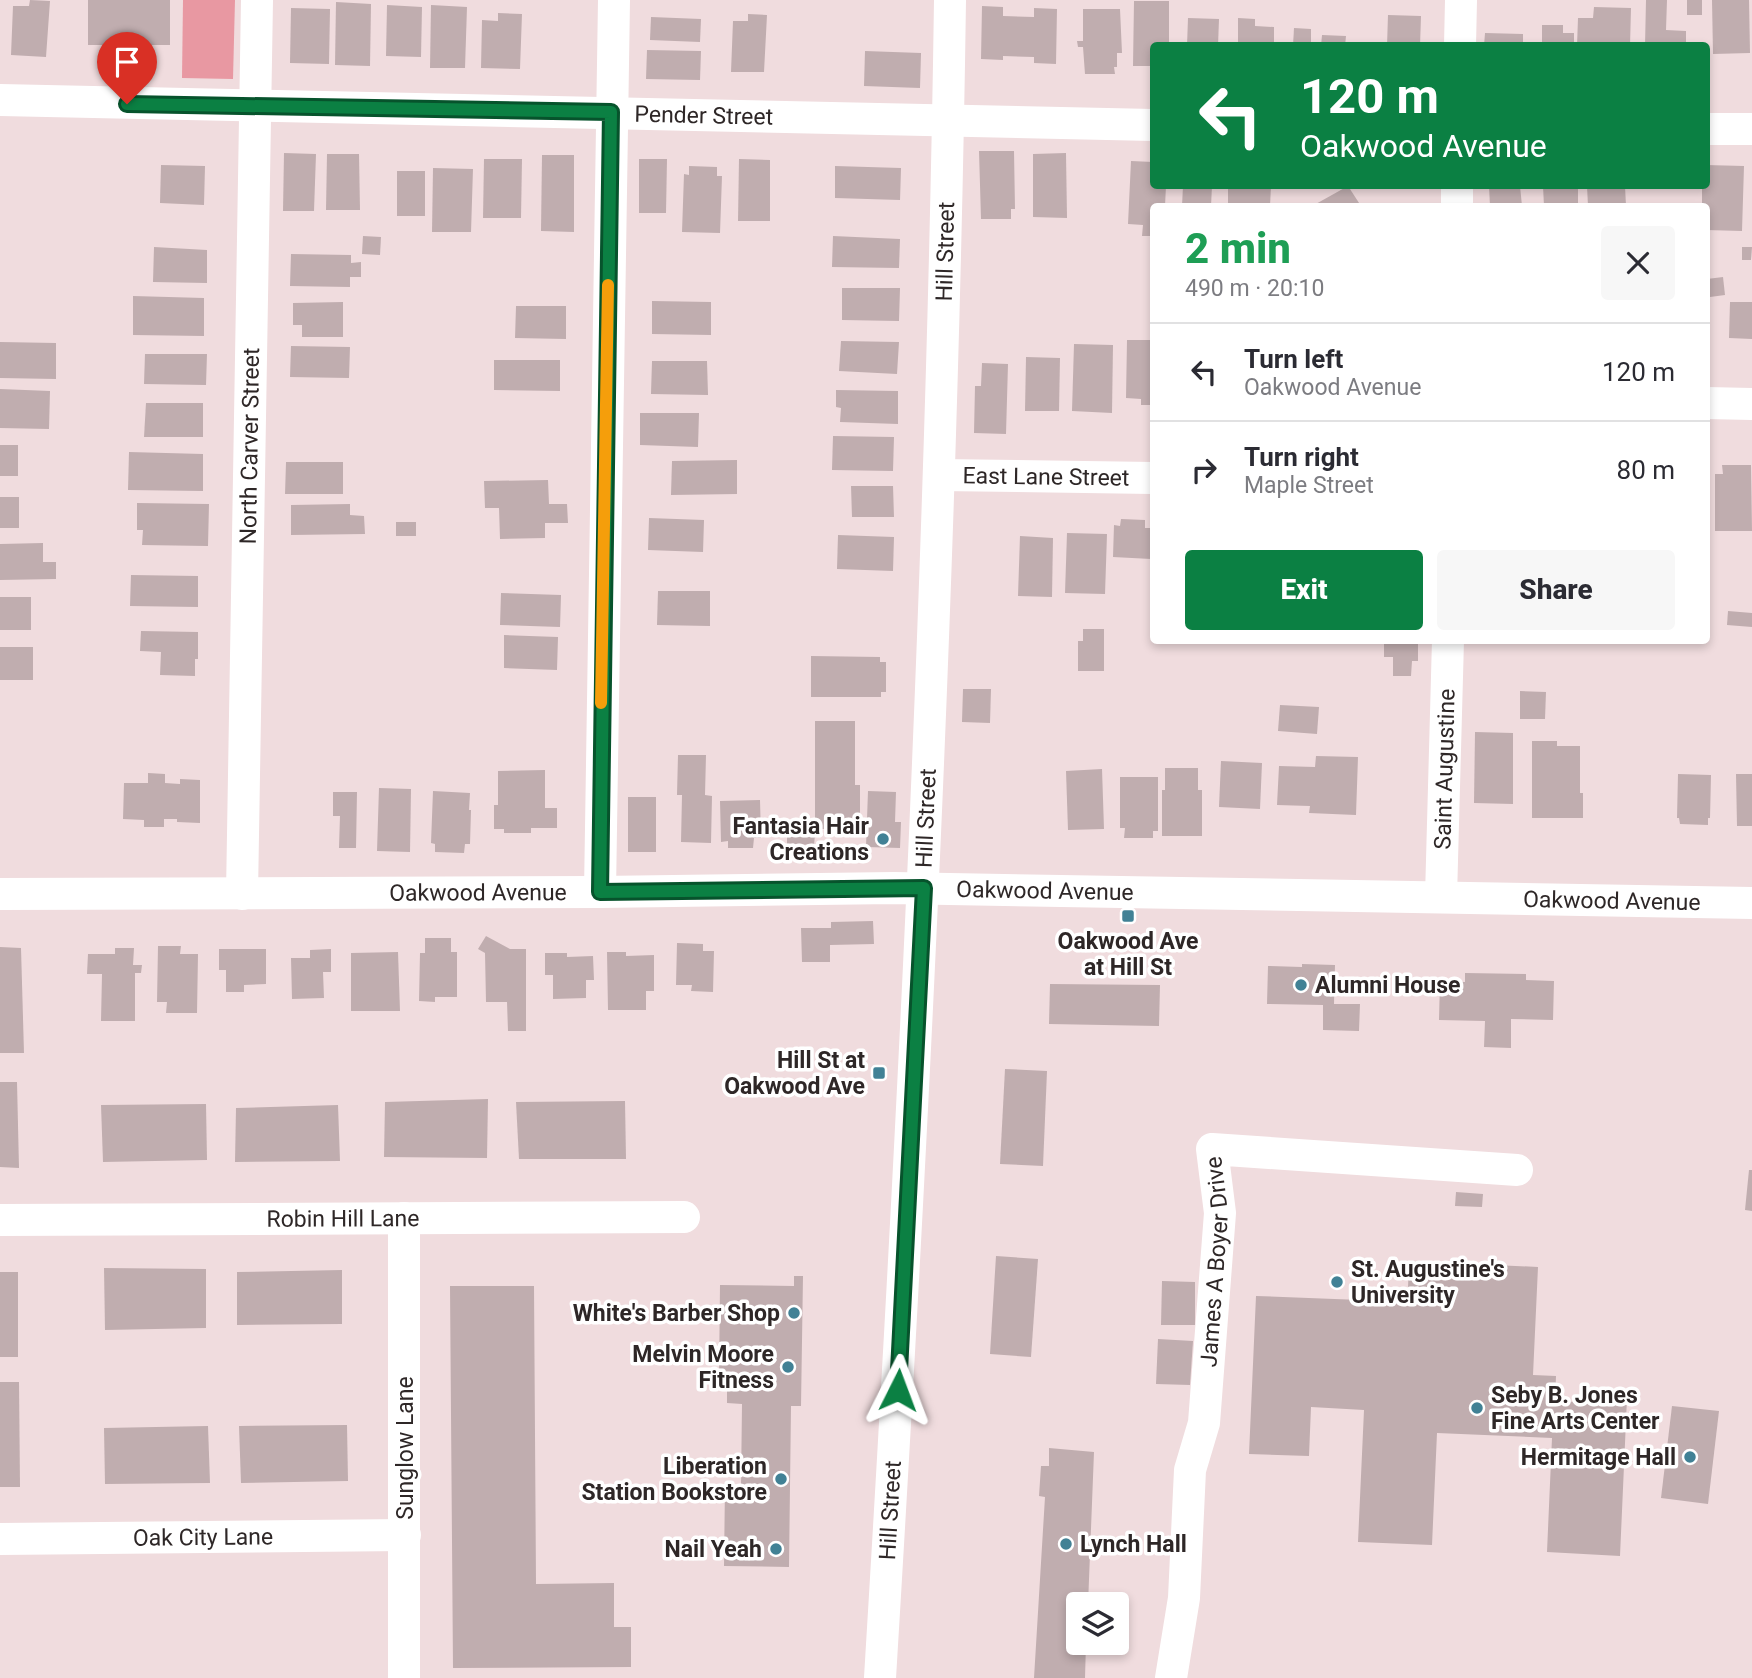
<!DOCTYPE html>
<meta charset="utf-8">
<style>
:root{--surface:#fff;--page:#f7f7f7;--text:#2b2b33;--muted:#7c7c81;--line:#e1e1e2;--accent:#0b8043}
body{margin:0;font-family:Roboto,sans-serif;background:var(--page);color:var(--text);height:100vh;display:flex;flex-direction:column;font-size:26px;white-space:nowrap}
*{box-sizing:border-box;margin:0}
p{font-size:23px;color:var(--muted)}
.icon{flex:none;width:38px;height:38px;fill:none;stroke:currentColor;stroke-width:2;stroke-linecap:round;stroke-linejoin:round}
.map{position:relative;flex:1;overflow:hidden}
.drawer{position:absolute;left:1150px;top:203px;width:560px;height:441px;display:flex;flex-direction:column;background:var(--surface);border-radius:7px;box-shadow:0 4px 10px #0003}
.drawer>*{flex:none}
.banner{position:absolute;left:1150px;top:42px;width:560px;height:147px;border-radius:7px;box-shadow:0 4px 10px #0003;background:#0b8043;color:#fff;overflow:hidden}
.tools{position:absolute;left:1066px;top:1592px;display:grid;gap:14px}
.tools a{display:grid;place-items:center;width:63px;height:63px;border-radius:7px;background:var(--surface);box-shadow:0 4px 10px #0003;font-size:35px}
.pin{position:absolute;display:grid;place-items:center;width:60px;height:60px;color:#fff;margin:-72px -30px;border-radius:50% 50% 50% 0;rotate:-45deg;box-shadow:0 0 7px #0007}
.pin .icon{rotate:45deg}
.me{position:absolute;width:77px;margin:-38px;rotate:3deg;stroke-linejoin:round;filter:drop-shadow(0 0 5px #0008)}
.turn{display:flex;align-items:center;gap:24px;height:147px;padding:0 35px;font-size:32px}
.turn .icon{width:91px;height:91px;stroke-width:2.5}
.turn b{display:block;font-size:49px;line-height:60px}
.round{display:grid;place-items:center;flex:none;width:74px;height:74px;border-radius:7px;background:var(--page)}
.headline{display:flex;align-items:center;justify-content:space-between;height:119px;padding:0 35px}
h1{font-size:42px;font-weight:800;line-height:52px;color:#1e9e55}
.action{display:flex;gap:14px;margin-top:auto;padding:14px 35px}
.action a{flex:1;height:80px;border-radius:7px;background:var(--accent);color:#fff;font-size:28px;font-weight:800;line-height:80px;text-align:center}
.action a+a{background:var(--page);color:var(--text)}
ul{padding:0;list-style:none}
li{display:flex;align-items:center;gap:21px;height:98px;padding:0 35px;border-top:2px solid var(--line)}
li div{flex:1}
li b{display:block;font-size:26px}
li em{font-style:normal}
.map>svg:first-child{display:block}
</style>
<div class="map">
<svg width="1752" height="1678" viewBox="0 0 1752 1678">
<rect width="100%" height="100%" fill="#f0dcde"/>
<!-- green -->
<polygon fill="#e898a2" points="183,0 235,0 233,79 182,78"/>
<!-- building -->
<g fill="#c0adaf">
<polygon points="30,0 50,1 46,57 11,55 13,6 29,6"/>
<rect x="88" y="0" width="82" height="45"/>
<polygon points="1646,0 1667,0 1666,30 1686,31 1686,46 1645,46"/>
<rect x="1687" y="0" width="15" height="15"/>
<polygon points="1712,0 1749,0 1750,53 1713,54"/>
<polygon points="1134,1 1169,1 1169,46 1153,46 1153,66 1133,66"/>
<polygon points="336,2 371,4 370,66 335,65"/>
<polygon points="387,5 422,7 421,57 386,56"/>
<polygon points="431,5 467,7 465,68 430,68"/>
<polygon points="982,6 1003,7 1003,16 1034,17 1034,8 1057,9 1056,64 1034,63 1034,57 1003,56 1003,60 981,59"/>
<polygon points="1594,7 1631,8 1630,46 1577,46 1578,18 1593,18"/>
<polygon points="291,8 330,9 329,64 290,63"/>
<polygon points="1083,9 1120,9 1122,53 1117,53 1117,67 1114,67 1115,74 1085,74 1083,47 1078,47 1077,41 1083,41"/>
<polygon points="498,13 522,14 520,69 481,68 482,20 498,21"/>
<polygon points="748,14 767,15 764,72 731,72 733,21 748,21"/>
<polygon points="1388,15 1421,16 1420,46 1387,46"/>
<polygon points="651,17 701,19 700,42 650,40"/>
<polygon points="1188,18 1219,19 1218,46 1187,46"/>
<polygon points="1238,18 1255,19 1255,26 1274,27 1274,46 1238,46"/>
<polygon points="1542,25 1563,25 1563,33 1574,33 1574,46 1542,46"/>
<polygon points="1294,28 1311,29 1311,46 1293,46"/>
<polygon points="1485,33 1523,34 1523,46 1484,46"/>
<polygon points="1322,35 1346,36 1345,46 1321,46"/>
<polygon points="647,50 701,51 700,80 646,79"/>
<polygon points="865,51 921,53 920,88 864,86"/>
<polygon points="979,151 1014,151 1015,209 1011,209 1011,219 981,219"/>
<polygon points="284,153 316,154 314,211 283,211"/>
<polygon points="1066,153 1067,218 1033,217 1033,154"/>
<polygon points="327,154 359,154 360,210 326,210"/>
<polygon points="542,155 574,155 574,232 541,231"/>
<polygon points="484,159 522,159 521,218 483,218"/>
<polygon points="639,159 667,159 666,213 639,213"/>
<polygon points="739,159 770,160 770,221 738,221"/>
<polygon points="1131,161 1153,162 1153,186 1166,186 1165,206 1153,206 1153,236 1142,236 1143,225 1128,224"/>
<polygon points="161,165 205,166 204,205 160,203"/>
<polygon points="1706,165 1744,166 1742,231 1706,230 1706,206 1702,206 1702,186 1706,186"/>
<polygon points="689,166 717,167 717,176 722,176 720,233 682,232 684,174 689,175"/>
<polygon points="835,166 901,168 900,200 835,198"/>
<polygon points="433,168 473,169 471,232 432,232"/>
<rect x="397" y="171" width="28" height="45"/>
<polygon points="1183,186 1212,186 1211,206 1182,206"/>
<polygon points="1228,186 1271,186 1270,206 1228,206"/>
<polygon points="1348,186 1361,206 1315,206 1314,205"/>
<polygon points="1489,186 1520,186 1522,206 1490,206"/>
<polygon points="1543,186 1578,186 1578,206 1544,206"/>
<polygon points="1587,186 1625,186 1626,206 1588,206"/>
<polygon points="363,236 381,237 380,255 362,254"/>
<polygon points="833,236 900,239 899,268 832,267"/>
<polygon points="154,247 207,250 207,283 153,282"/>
<polygon points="1742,247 1752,247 1751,260 1742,260"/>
<polygon points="291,254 351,255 351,263 361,262 361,277 350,277 350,287 290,286"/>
<polygon points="1723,277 1725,295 1710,297 1707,279"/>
<polygon points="842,288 900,288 899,321 842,320"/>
<polygon points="133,296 204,298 204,336 133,335"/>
<polygon points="652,301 711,302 711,335 652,334"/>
<polygon points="343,302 343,337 302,337 302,325 293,325 293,303"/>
<polygon points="1730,302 1752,302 1752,339 1729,338"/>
<polygon points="516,306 566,306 566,339 515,338"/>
<polygon points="1127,340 1153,340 1153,405 1141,405 1141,399 1126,398"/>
<polygon points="841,341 899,342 897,374 839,371"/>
<polygon points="0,342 56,343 56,379 0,378"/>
<polygon points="1074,344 1113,345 1112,413 1072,411"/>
<polygon points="291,346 350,347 349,378 290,377"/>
<polygon points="145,354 207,354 206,385 144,384"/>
<polygon points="1026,357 1060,358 1059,411 1025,411"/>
<polygon points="494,360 560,360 560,391 494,390"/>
<polygon points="652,361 707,361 708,395 651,394"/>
<polygon points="982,363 1008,364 1006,434 974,433 975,386 981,386"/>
<polygon points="0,389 50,391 49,429 0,428"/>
<polygon points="836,390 898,391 898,424 840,422 841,408 836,407"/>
<polygon points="146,403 203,403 203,437 144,437"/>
<polygon points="640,413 699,413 698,447 640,445"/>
<polygon points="833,436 894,437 893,471 832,470"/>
<rect x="0" y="445" width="18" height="31"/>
<polygon points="129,452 203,454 203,491 128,490"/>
<polygon points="737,460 737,494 671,495 672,461"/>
<polygon points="286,462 343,462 343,494 285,494"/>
<polygon points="1722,465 1751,465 1752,531 1715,531 1715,474 1723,474"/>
<polygon points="548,480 549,504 567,504 568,523 545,523 545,538 500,539 499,508 485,508 484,481"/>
<polygon points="851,486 893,486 894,517 852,517"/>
<rect x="0" y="497" width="19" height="31"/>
<polygon points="137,503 209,504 208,546 142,545 143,530 137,530"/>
<polygon points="350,504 350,515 364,516 365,534 291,535 291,505"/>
<polygon points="649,518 704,520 703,552 648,550"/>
<polygon points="1121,519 1145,520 1145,528 1152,528 1151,559 1113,557 1114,525 1120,526"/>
<rect x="396" y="522" width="20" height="14"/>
<polygon points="1067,533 1107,534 1105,594 1065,593"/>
<polygon points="838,535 894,537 893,571 837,569"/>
<polygon points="1020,536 1053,538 1052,597 1018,596"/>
<polygon points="43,543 43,562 56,562 56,579 0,580 0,544"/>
<polygon points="131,575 198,576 198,607 130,606"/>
<polygon points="658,591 710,591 710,626 657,625"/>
<polygon points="501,593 561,595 560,627 500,625"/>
<rect x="0" y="597" width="31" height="33"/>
<polygon points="1728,611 1752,613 1752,627 1727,625"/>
<polygon points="1083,629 1104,629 1104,671 1078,671 1078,641 1083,641"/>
<polygon points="141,631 198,632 198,659 195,659 195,676 160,675 161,652 140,651"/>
<polygon points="504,635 558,637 557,670 504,668"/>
<polygon points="1384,640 1418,640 1418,661 1412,661 1411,676 1393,676 1393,657 1384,657"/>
<rect x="0" y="647" width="33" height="33"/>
<polygon points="811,656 880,657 880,662 886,662 886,692 881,692 881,697 811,697"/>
<polygon points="963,689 991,689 990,723 962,722"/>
<polygon points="1520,691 1546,692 1545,719 1520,719"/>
<polygon points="1280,705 1319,707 1317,734 1278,731"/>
<polygon points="815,721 855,721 855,785 860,785 860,829 815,829"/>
<polygon points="1475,732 1513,733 1513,804 1474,803"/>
<polygon points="1532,741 1557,741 1557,746 1580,746 1580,793 1583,793 1583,818 1532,818"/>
<polygon points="678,755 706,755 705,795 712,796 711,843 681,842 682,795 677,795"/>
<polygon points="1316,756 1358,757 1356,815 1309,813 1310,806 1277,805 1279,766 1315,767"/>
<polygon points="1221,761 1262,763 1260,809 1219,807"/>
<polygon points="1165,768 1198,768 1198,790 1202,790 1202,836 1162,836 1162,790 1165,790"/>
<polygon points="1102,769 1104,829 1068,830 1066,771"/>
<polygon points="545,770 545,808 557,808 557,828 531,828 531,833 504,833 504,829 494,829 494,805 498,805 498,771"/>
<polygon points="148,773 165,774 165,783 180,784 180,779 200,780 200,823 177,822 177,819 164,819 164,827 144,827 144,820 123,819 124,783 148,783"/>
<polygon points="1678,774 1711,775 1710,818 1708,818 1708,825 1680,824 1679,818 1677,818"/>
<polygon points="1736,774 1752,774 1752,826 1737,826"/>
<polygon points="1120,777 1158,777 1158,831 1153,831 1153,838 1124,838 1125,828 1120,828"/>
<polygon points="379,788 411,789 410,852 377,851"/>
<polygon points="433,791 470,793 469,810 471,810 470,844 465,844 464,853 435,852 435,844 431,843"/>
<polygon points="868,791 896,792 895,822 901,822 900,848 866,847"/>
<polygon points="333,792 357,792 356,848 339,848 340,816 333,816"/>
<rect x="628" y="797" width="28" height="55"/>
<polygon points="760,800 761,838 754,838 753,848 728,848 728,841 721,842 720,801"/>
<polygon points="787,834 815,835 814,845 787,844"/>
<polygon points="873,921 874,944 830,945 830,962 802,962 801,928 831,928 831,922"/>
<polygon points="486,936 510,949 526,949 526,1031 508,1031 507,1002 486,1002 485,953 478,949"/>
<polygon points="425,938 451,938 451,952 457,952 457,997 435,997 435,1002 419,1001 420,953 425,953"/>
<polygon points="677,943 703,944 703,951 714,951 713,992 691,991 692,985 676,985"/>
<polygon points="158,946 181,946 180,954 198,954 197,1013 166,1013 167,1002 157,1002"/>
<polygon points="0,947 21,948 24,1053 0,1053"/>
<polygon points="115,948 134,948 133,965 142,965 141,973 135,973 135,1021 101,1021 102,974 87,974 88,954 115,954"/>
<polygon points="219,949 266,949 266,984 244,985 244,992 226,992 226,970 219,970"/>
<polygon points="331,949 331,972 323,972 324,998 292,999 291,958 310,958 310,950"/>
<polygon points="398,952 400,1011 351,1011 351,953"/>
<polygon points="607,952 626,952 626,956 654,955 654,991 646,991 646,1010 608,1010"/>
<polygon points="545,953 567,953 567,957 593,956 594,980 586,980 586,998 553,999 553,975 545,975"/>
<polygon points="1302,964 1335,965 1334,1004 1360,1004 1359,1031 1323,1030 1323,1005 1267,1004 1268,966 1302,967"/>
<polygon points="1465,973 1526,974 1526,980 1554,981 1553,1020 1511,1019 1511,1048 1484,1047 1485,1021 1439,1020 1440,981 1465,982"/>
<polygon points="1050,984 1160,985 1159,1026 1049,1024"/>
<polygon points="1005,1069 1047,1071 1043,1166 1000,1164"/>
<polygon points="0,1082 17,1082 19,1168 0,1167"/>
<polygon points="488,1099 487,1158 384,1157 385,1102"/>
<polygon points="625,1101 626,1159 519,1159 516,1102"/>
<polygon points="206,1104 207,1160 103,1162 101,1105"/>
<polygon points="338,1105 340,1161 235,1162 236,1108"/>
<polygon points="1749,1170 1752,1170 1752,1211 1745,1210"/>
<polygon points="1456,1192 1483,1194 1482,1207 1455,1206"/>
<polygon points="996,1256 1038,1259 1031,1357 990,1354"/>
<polygon points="1409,1261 1538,1267 1533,1375 1556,1376 1555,1401 1578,1402 1578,1396 1627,1398 1620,1556 1547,1552 1552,1438 1437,1433 1432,1545 1358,1542 1364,1410 1311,1407 1309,1456 1249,1454 1256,1296 1386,1301 1387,1288 1408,1288"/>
<polygon points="104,1268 206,1269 206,1328 105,1330"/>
<polygon points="342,1270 342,1324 237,1325 237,1272"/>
<rect x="0" y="1272" width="18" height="85"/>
<polygon points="794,1276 803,1276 801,1406 791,1406 789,1567 724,1566 725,1484 741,1485 742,1404 727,1403 727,1378 719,1378 720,1285 794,1286"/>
<polygon points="1162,1281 1195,1282 1195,1325 1161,1325"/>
<polygon points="450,1286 534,1286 536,1584 614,1583 614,1627 631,1627 631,1667 453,1668"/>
<polygon points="1158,1339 1193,1341 1190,1385 1156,1384"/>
<polygon points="0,1382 19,1382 20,1487 0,1487"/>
<polygon points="1672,1406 1719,1411 1708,1504 1661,1498"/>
<polygon points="347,1425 348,1481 241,1483 239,1426"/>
<polygon points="208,1426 210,1483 105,1484 104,1428"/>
<polygon points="1049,1448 1094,1452 1088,1605 1078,1605 1078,1643 1086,1643 1085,1678 1034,1678 1045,1497 1039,1496 1041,1466 1049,1466"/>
</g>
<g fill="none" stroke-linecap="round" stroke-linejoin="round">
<!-- minor -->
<g stroke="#fff" stroke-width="32">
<polyline points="1460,46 1461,0"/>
<path id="s1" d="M0,100l1153,25"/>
<polyline points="1706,129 1752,129"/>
<polyline points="1457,206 1457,186"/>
<polyline points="1706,403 1752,404"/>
<path id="s2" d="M939,475l214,3"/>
<polyline points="600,892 614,0"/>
<path id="s3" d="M0,894l600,-2 294,-4 858,15"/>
<path id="s4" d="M242,894l15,-894"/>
<path id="s5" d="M1441,897l7,-257"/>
<polyline points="404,1218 404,1678"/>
<path id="s6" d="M0,1220l684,-3"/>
<path id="s7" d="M0,1539l405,-4"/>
<path id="s8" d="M880,1678c34,-559 62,-1118 70,-1678"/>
<path id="s9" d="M1171,1678l13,-80 6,-128 14,-47 16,-210 -8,-64 305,21"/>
</g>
</g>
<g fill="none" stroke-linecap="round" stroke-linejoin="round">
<defs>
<polyline id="route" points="127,104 611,112 600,892 924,888 898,1390"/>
</defs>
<!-- route casing -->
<use href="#route" stroke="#07532c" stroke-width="18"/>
<!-- route -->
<use href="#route" stroke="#0b8043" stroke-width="12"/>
<!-- slow -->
<polyline stroke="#f59e0b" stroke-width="12" points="601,703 608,285"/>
</g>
<!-- markers -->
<g fill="#418195" stroke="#fff" stroke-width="2.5">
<circle cx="883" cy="839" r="7"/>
<rect x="1121" y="909" width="14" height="14" rx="3.5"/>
<circle cx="1301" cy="985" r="7"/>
<rect x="872" y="1066" width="14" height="14" rx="3.5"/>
<circle cx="1337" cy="1282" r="7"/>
<circle cx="794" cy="1313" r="7"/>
<circle cx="788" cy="1367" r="7"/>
<circle cx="1477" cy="1408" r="7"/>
<circle cx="1690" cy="1457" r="7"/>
<circle cx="781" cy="1479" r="7"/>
<circle cx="1066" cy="1544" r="7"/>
<circle cx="776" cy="1549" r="7"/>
</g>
<g text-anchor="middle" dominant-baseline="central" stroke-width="7" stroke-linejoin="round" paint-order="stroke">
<!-- street labels -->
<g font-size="23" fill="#2e2727" stroke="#fff">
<text stroke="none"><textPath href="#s1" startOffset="704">Pender Street</textPath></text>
<text stroke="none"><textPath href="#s8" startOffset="1428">Hill Street</textPath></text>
<text stroke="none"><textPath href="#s4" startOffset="448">North Carver Street</textPath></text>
<text stroke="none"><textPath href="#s2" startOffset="107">East Lane Street</textPath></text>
<text stroke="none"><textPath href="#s5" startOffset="128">Saint Augustine</textPath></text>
<text stroke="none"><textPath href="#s8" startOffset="861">Hill Street</textPath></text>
<text stroke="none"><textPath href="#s3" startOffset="1045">Oakwood Avenue</textPath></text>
<text stroke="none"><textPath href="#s3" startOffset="478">Oakwood Avenue</textPath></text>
<text stroke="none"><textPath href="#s3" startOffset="1612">Oakwood Avenue</textPath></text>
<text stroke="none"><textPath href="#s6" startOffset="343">Robin Hill Lane</textPath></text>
<text stroke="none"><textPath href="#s9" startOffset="420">James A Boyer Drive</textPath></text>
<text transform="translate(405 1448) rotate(-90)">Sunglow Lane</text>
<text stroke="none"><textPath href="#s8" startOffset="168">Hill Street</textPath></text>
<text stroke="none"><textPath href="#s7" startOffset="203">Oak City Lane</textPath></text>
</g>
<!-- poi labels -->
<g font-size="23" font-weight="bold" fill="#2e2727" stroke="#fff" text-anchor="end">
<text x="869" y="826">Fantasia Hair<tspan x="869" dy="26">Creations</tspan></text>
<text x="1128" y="941" text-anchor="middle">Oakwood Ave<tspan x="1128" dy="26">at Hill St</tspan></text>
<text x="1315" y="985" text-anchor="start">Alumni House</text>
<text x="865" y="1060">Hill St at<tspan x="865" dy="26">Oakwood Ave</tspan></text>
<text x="1351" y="1269" text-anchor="start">St. Augustine's<tspan x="1351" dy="26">University</tspan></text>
<text x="780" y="1313">White's Barber Shop</text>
<text x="774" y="1354">Melvin Moore<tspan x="774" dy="26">Fitness</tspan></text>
<text x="1491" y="1395" text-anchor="start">Seby B. Jones<tspan x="1491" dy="26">Fine Arts Center</tspan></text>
<text x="1676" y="1457">Hermitage Hall</text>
<text x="767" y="1466">Liberation<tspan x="767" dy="26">Station Bookstore</tspan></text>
<text x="1080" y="1544" text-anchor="start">Lynch Hall</text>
<text x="762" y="1549">Nail Yeah</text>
</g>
</g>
</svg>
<div class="tools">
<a><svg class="icon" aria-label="layers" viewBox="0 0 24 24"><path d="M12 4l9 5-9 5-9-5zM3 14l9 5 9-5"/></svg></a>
</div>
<div class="pin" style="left:127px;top:104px;background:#d93025"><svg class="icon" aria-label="arrive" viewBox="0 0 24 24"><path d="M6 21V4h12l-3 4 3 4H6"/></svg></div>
<svg class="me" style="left:898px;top:1390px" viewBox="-20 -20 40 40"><path d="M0-17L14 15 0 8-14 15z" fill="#0b8043" stroke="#fff" stroke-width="4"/></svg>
<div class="banner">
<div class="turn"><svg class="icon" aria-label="left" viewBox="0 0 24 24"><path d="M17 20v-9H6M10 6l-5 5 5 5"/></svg><div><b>120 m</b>Oakwood Avenue</div></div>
</div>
<section class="drawer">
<div class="headline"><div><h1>2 min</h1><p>490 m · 20:10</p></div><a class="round"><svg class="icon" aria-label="close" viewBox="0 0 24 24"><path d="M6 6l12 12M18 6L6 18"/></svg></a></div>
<ul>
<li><svg class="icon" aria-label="left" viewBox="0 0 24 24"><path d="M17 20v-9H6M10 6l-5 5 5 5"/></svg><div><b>Turn left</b><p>Oakwood Avenue</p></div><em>120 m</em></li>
<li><svg class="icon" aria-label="right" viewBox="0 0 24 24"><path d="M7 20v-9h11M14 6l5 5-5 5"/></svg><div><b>Turn right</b><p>Maple Street</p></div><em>80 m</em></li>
</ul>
<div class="action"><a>Exit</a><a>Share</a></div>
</section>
</div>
